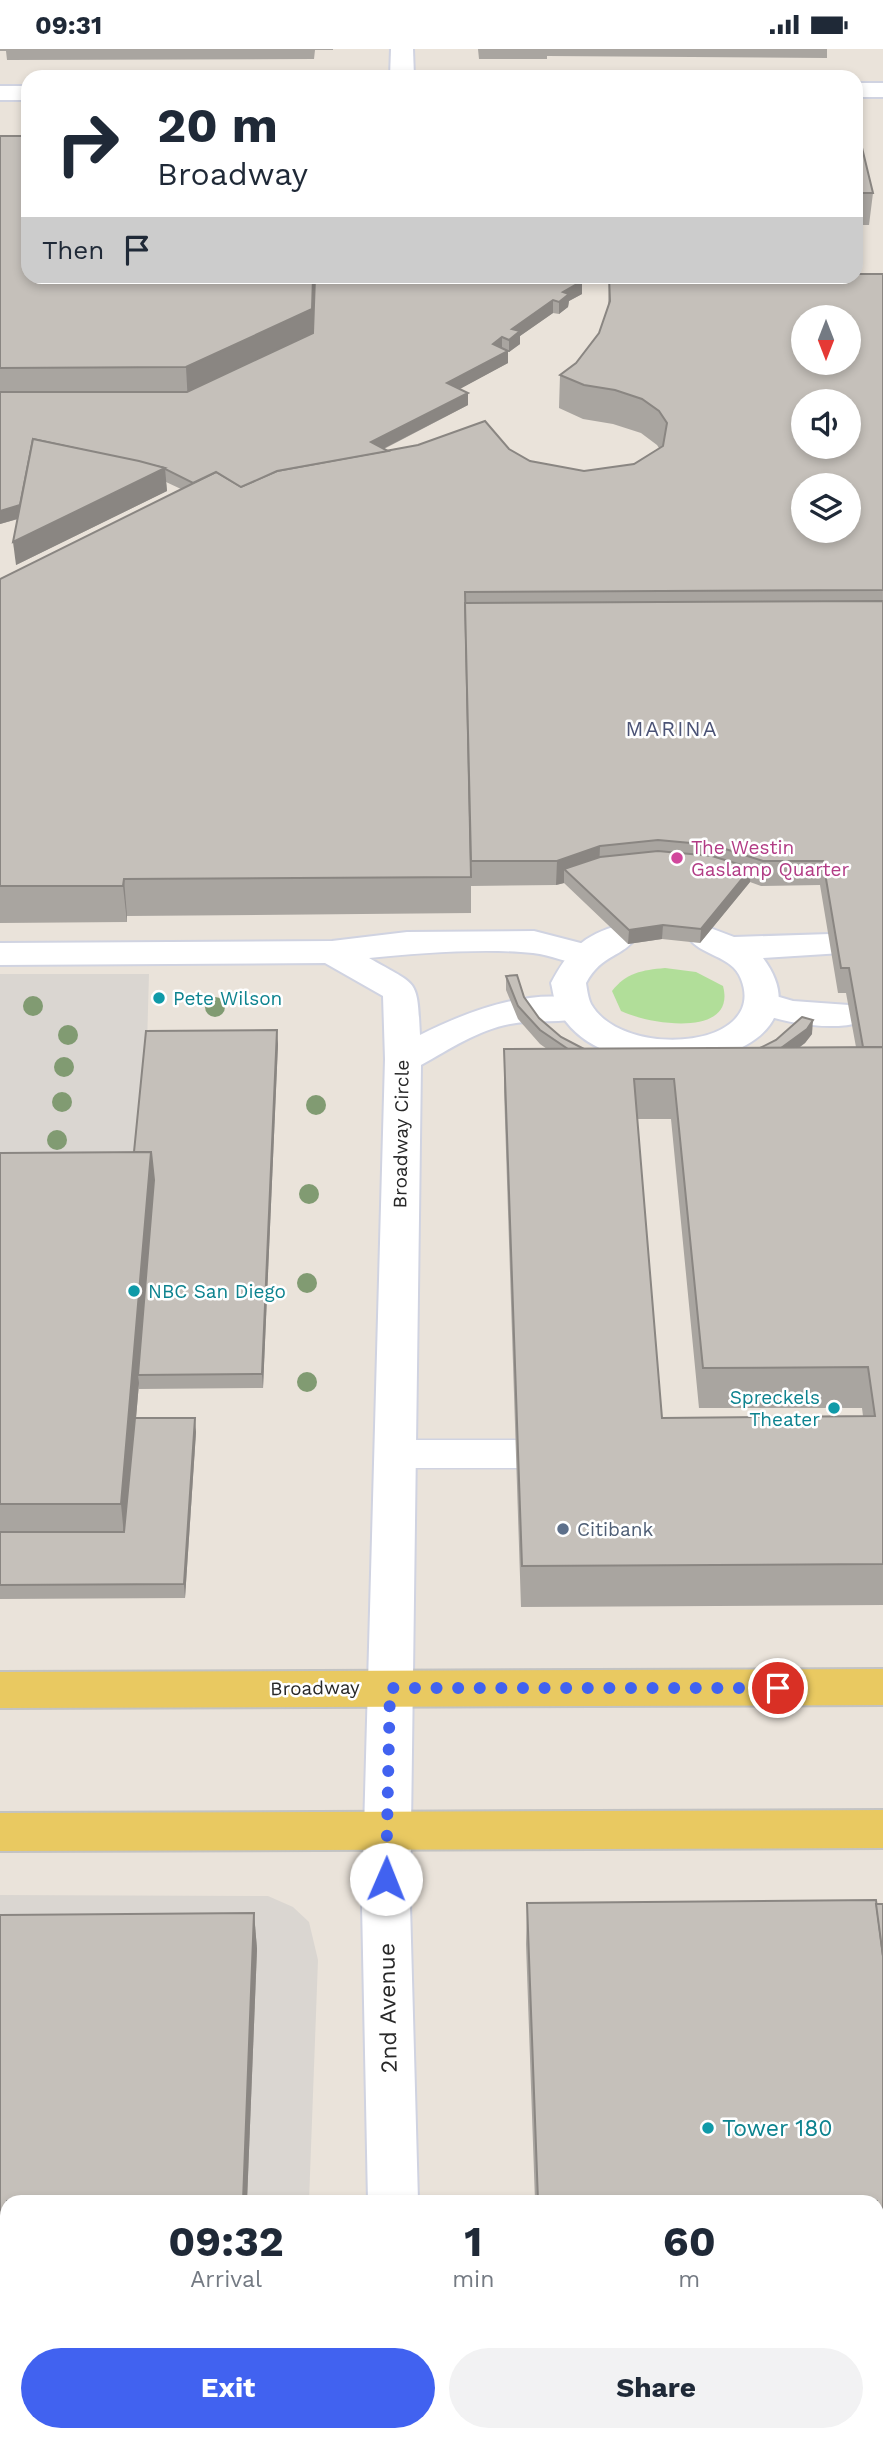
<!DOCTYPE html>
<style>
:root{--surface:#fff;--page:#f2f2f3;--text:#1f2937;--muted:#747a83;--accent:#4162f0}
body{margin:0;font-family:"Work Sans",sans-serif;background:var(--page);color:var(--text);height:100vh;display:flex;flex-direction:column;font-size:26px;white-space:nowrap}
*{box-sizing:border-box;margin:0}
p{font-size:23px;color:var(--muted)}
.icon{flex:none;width:38px;height:38px;fill:none;stroke:currentColor;stroke-width:2;stroke-linecap:round;stroke-linejoin:round}
.map{position:relative;flex:1;overflow:hidden}
.side{position:absolute;left:0px;top:2146px;width:884px;height:247px;display:flex;flex-direction:column;background:var(--surface);border-radius:21px 21px 0 0;box-shadow:0 4px 10px #0003}
.side>*{flex:none}
.hud{position:absolute;left:21px;top:21px;width:842px;height:214px;border-radius:21px;box-shadow:0 4px 10px #0003;background:#fff;color:var(--text);overflow:hidden}
.needle{width:46px;rotate:180deg}
.buttons{position:absolute;left:791px;top:256px;display:grid;gap:14px}
.buttons a{display:grid;place-items:center;width:70px;height:70px;border-radius:50%;background:var(--surface);box-shadow:0 4px 10px #0003;font-size:35px}
.pin{position:absolute;display:grid;place-items:center;width:60px;height:60px;color:#fff;margin:-30px;border:4px solid #fff;border-radius:50%;box-shadow:0 2px 7px #0007}
.me{position:absolute;width:77px;margin:-38px;rotate:1deg;stroke-linejoin:round;filter:drop-shadow(0 0 5px #0008)}
.turn{display:flex;align-items:center;gap:24px;height:147px;padding:0 21px;font-size:32px}
.turn .icon{width:91px;height:91px;stroke-width:2.5}
.turn b{display:block;font-size:49px;line-height:60px}
.then{display:flex;align-items:center;height:66px;padding:0 21px;background:#0003;gap:14px;font-size:26px}
.eta{display:flex;justify-content:space-evenly;align-items:center;height:119px;text-align:center}
.eta b{font-size:42px;font-weight:700;line-height:49px}
.action{display:flex;gap:14px;margin-top:auto;padding:14px 21px}
.action a{flex:1;height:80px;border-radius:42px;background:var(--accent);color:#fff;font-size:28px;font-weight:700;line-height:80px;text-align:center}
.action a+a{background:var(--page);color:var(--text)}
.status{display:flex;justify-content:space-between;align-items:center;height:49px;padding:0 35px;background:var(--surface);direction:ltr}
.status svg{height:19px;fill:currentColor}
.map>svg:first-child{display:block}
</style>
<div class="status"><b>09:31</b><svg viewBox="0 0 49 12"><path d="M0 12V9h3v3zM5 12V6h3v6zM10 12V3h3v9zM15 12V0h3v12zM26 1h20v11H26zM47 4h2v5h-2z"/></svg></div>
<div class="map">
<svg width="883" height="2391" viewBox="0 0 883 2391">
<rect width="100%" height="100%" fill="#eae3da"/>
<!-- green -->
<path fill="#b1de99" d="M665,919l31,4 27,14c14,53 -76,38 -102,25l-9,-20c14,-18 30,-21 53,-23z"/>
<!-- plaza -->
<g fill="#dad6d1">
<polygon points="0,925 149,925 147,996 133,1145 0,1146"/>
<polygon points="0,1846 268,1847 293,1858 309,1873 318,1911 309,2152 220,2152 0,1921"/>
</g>
<g fill="none" stroke-linecap="round" stroke-linejoin="round">
<defs>
<polygon id="lane" points="394,1391 517,1391 530,1395 536,1405 530,1415 517,1419 394,1419 381,1415 375,1405 381,1395"/>
<path id="street" d="M620,876l12,3 5,8c-14,22 -35,17 -51,47 1,6 2,15 5,21 32,56 178,45 150,-25 -9,-24 -41,-23 -53,-42l5,-8 12,-3 29,11 96,-3 12,3 5,8 -5,8 -79,5c78,105 -157,147 -205,51 -4,-8 -5,-18 -7,-26 17,-32 32,-48 69,-58z"/>
<g id="secondary">
<polygon points="391,0 413,0 414,28 390,28"/>
<rect x="856" y="34" width="27" height="14"/>
<rect x="0" y="37" width="28" height="14"/>
<path d="M534,882l62,16 5,8 -5,8c-22,5 -41,-8 -63,-10 -48,-5 -116,0 -164,5 50,29 48,19 51,77 48,-24 112,-49 167,-34l5,8 -5,8c-25,7 -52,2 -77,7 -32,6 -60,25 -89,41l-11,839 8,297h-50l-6,-297 23,-845 -2,-63 -58,-33 -325,2v-22l332,-2 75,-9z"/>
<path d="M762,943l31,9 70,5 5,8 -5,8c-37,10 -78,0 -113,-11l-6,-8 6,-8z"/>
<rect x="369" y="2385" width="54" height="6"/>
</g>
<g id="primary">
<polygon points="883,1620 883,1656 0,1659 0,1623"/>
<polygon points="883,1761 883,1799 0,1802 0,1764"/>
</g>
</defs>
<!-- lane casing -->
<use href="#lane" stroke="#d0d3e1" stroke-width="3"/>
<!-- street casing -->
<use href="#street" stroke="#d0d3e1" stroke-width="4"/>
<!-- secondary casing -->
<use href="#secondary" stroke="#d0d3e1" stroke-width="4"/>
<!-- primary casing -->
<use href="#primary" stroke="#c3c3c3" stroke-width="4"/>
<!-- lane -->
<use href="#lane" fill="#fff" fill-rule="evenodd"/>
<!-- street -->
<use href="#street" fill="#fff" fill-rule="evenodd"/>
<!-- secondary -->
<use href="#secondary" fill="#fff" fill-rule="evenodd"/>
<!-- primary -->
<use href="#primary" fill="#e9c961" fill-rule="evenodd"/>
</g>
<!-- trees -->
<g fill="#819b72">
<circle cx="33" cy="957" r="10"/>
<circle cx="215" cy="958" r="10"/>
<circle cx="68" cy="986" r="10"/>
<circle cx="64" cy="1018" r="10"/>
<circle cx="62" cy="1053" r="10"/>
<circle cx="316" cy="1056" r="10"/>
<circle cx="57" cy="1091" r="10"/>
<circle cx="309" cy="1145" r="10"/>
<circle cx="307" cy="1234" r="10"/>
<circle cx="307" cy="1333" r="10"/>
</g>
<!-- wall -->
<g fill="#a9a5a0" fill-rule="evenodd">
<polygon points="0,0 333,0 333,1 315,1 314,10 7,11 6,2 0,2"/>
<polygon points="478,0 827,0 827,9 547,7 547,10 479,10"/>
<polygon points="856,74 873,144 869,176 856,176"/>
<path d="M0,87l28,141 554,4v13l-13,7 -1,6 -9,7 -6,-1 -33,23v8l-11,8h-1v11l-49,26 9,16 -84,44 4,2 121,-2 21,12 54,10 50,-7 25,-16 -2,-3 -16,-12 -28,-9 -30,-5 -24,-11 1,-33 16,-12 23,-30 9,-25 1,-31 274,-3v1331l-362,2 -17,-517v-41h43l-7,-5 -22,-25 -12,-29v-14l18,21 15,21 22,19 23,12 176,-1 52,-14 -7,9 -6,5 57,-1 -10,-54h-8l-18,-108 -59,1 -11,-4 -50,61 -38,-4 -34,5 -64,-61 -8,2 -85,1v27l-344,3v6l-127,1v-344l181,-90 -15,-7 1,9 -151,74 2,-46 -18,5zM637,1070h34l28,289h163l1,8 -201,2z"/>
<polygon points="278,995 263,1339 139,1340 139,1334 136,1369 196,1383 185,1549 0,1550 0,1104 134,1103"/>
<polygon points="876,1851 876,1855 883,1855 883,2391 543,2391 543,2385 877,2385 877,2152 535,2152 526,1895 527,1854"/>
<polygon points="254,1864 257,1900 247,2152 7,2152 7,2224 0,2224 0,1866"/>
</g>
<!-- shaded-wall -->
<g fill="#8a8682">
<polygon points="313,228 315,228 313,296 188,355 186,318"/>
<polygon points="582,232 582,245 569,252 568,258 559,265 559,253 563,243"/>
<polygon points="553,251 553,264 520,287 520,295 509,303 509,291 512,280"/>
<polygon points="502,288 502,301 493,295"/>
<polygon points="508,302 508,314 447,347 447,334"/>
<polygon points="468,344 468,356 371,406 371,393"/>
<polygon points="165,419 167,442 16,516 13,493"/>
<polygon points="23,455 24,468 0,475 0,462"/>
<polygon points="600,797 599,821 564,820 564,834 556,836 557,812"/>
<polygon points="751,819 750,833 700,894 701,880"/>
<polygon points="124,830 127,867 127,873 123,837"/>
<polygon points="663,876 662,890 628,895 629,881"/>
<polygon points="813,971 812,985 805,994 772,1018 727,1020"/>
<polygon points="277,981 278,995 263,1339 262,1325"/>
<polygon points="151,1103 155,1145 138,1326 139,1334 125,1497 121,1455"/>
<polygon points="195,1369 196,1383 185,1549 184,1535"/>
<polygon points="254,1864 257,1900 247,2152 243,2152"/>
<polygon points="2,2362 8,2391 0,2391"/>
<rect x="233" y="2385" width="4" height="6"/>
</g>
<!-- building -->
<g fill="#c5c0ba" stroke="#8a8682" stroke-width="2" fill-rule="evenodd">
<polygon points="856,74 873,144 856,144"/>
<polygon points="0,87 28,87 28,228 313,228 312,260 186,318 0,319"/>
<path d="M856,225h27v316l-418,2 6,285 -347,2 -1,7h-123v-307l216,-107 25,15 36,-16 141,-26 67,-24 24,28 21,12 54,10 50,-7 29,-18 4,-23 -8,-12 -17,-12 -27,-9 -31,-5 -24,-10 16,-12 23,-30 11,-32 -1,-24h247zM803,268h46v45h-46zM803,352h46v45h-46zM803,436h46v45h-46z"/>
<polygon points="315,228 573,228 582,232 563,243 569,245 559,253 553,251 512,280 520,282 509,291 502,288 493,295 508,302 447,334 468,344 371,393 388,402 277,422 241,438 216,423 193,434 165,420 165,419 33,390 20,456 0,462 0,343 187,343 313,284"/>
<polygon points="33,390 139,412 165,419 13,493"/>
<polygon points="883,552 883,998 863,998 849,919 841,919 823,812 763,812 713,796 658,791 600,797 557,812 471,812 465,554"/>
<polygon points="658,802 712,807 751,819 701,880 663,876 629,881 564,820 600,808"/>
<polygon points="517,926 524,948 539,969 561,988 584,1000 568,1000 540,981 518,957 506,927"/>
<polygon points="802,968 813,971 807,980 781,999 760,999 776,991"/>
<polygon points="277,981 262,1325 138,1326 154,1131 151,1103 134,1103 146,982"/>
<path d="M883,998v517l-361,2 -18,-517zM634,1030h40l29,289 165,-1 7,49 -213,2z"/>
<polygon points="151,1103 121,1455 0,1455 0,1104"/>
<polygon points="135,1369 195,1369 184,1535 0,1536 0,1483 124,1483"/>
<polygon points="876,1851 883,1907 883,2302 877,2302 877,2152 538,2152 527,1854"/>
<polygon points="876,1855 883,1855 883,1907"/>
<polygon points="254,1864 243,2152 7,2152 7,2182 0,2182 0,1866"/>
<rect x="0" y="2186" width="7" height="8"/>
<polygon points="877,2302 883,2302 883,2391 546,2391 546,2385 877,2385"/>
<polygon points="7,2303 7,2385 233,2385 233,2391 2,2391 3,2371 2,2362 0,2362 0,2304"/>
</g>
<g fill="none" stroke-linecap="round" stroke-linejoin="round">
<!-- route -->
<polyline stroke="#4162f0" stroke-width="12" stroke-dasharray="0 21.6" points="386,1830 390,1639 778,1639"/>
</g>
<!-- markers -->
<circle fill="#d1479c" stroke="#fff" stroke-width="2.5" cx="677" cy="809" r="7"/>
<g fill="#0f9aa8" stroke="#fff" stroke-width="2.5">
<circle cx="159" cy="949" r="7"/>
<circle cx="134" cy="1242" r="7"/>
<circle cx="834" cy="1359" r="7"/>
<circle cx="708" cy="2079" r="7"/>
</g>
<circle fill="#5c6f8a" stroke="#fff" stroke-width="2.5" cx="563" cy="1480" r="7"/>
<g text-anchor="middle" dominant-baseline="central" stroke-width="5" stroke-linejoin="round" paint-order="stroke">
<!-- hotel labels -->
<g font-size="19" fill="#b23c85" stroke="#fff" text-anchor="start">
<text x="691" y="798">The Westin<tspan x="691" dy="22">Gaslamp Quarter</tspan></text>
</g>
<!-- culture labels -->
<g font-size="19" fill="#0d838f" stroke="#fff" text-anchor="start">
<text x="173" y="949">Pete Wilson</text>
<text x="148" y="1242">NBC San Diego</text>
<text x="820" y="1348" text-anchor="end">Spreckels<tspan x="820" dy="22">Theater</tspan></text>
</g>
<!-- street labels -->
<g font-size="19" fill="#282828" stroke="#fff">
<text transform="translate(401 1085) rotate(-89)">Broadway Circle</text>
<text transform="translate(315 1639) rotate(-1)">Broadway</text>
</g>
<!-- service labels -->
<g font-size="19" fill="#4e5e75" stroke="#fff" text-anchor="start">
<text x="577" y="1480">Citibank</text>
</g>
<!-- neighbourhood labels -->
<g font-size="21" letter-spacing="2" fill="#4b5376" stroke="#fff">
<text x="672" y="679">MARINA</text>
</g>
<!-- near-street labels -->
<g font-size="23" fill="#282828" stroke="#fff">
<text transform="translate(388 1959) rotate(-91)">2nd Avenue</text>
</g>
<!-- near-culture labels -->
<g font-size="23" fill="#0d838f" stroke="#fff" text-anchor="start">
<text x="722" y="2079">Tower 180</text>
</g>
</g>
</svg>
<div class="buttons">
<a><svg class="needle" viewBox="-14 -14 28 28"><path d="M0-13l5 13h-10z" fill="#e53935"/><path d="M0 13l5-13h-10z" fill="#747a83"/></svg></a>
<a><svg class="icon" aria-label="sound" viewBox="0 0 24 24"><path d="M4 9h4l5-4v14l-5-4H4zM17 9q2 3 0 6"/></svg></a>
<a><svg class="icon" aria-label="layers" viewBox="0 0 24 24"><path d="M12 4l9 5-9 5-9-5zM3 14l9 5 9-5"/></svg></a>
</div>
<div class="pin" style="left:778px;top:1639px;background:#d93025"><svg class="icon" aria-label="arrive" viewBox="0 0 24 24"><path d="M6 21V4h12l-3 4 3 4H6"/></svg></div>
<svg class="me" style="left:386px;top:1830px" viewBox="-20 -20 40 40"><circle r="19" fill="#fff"/><path d="M0-13L10 11 0 6-10 11z" fill="#4162f0"/></svg>
<div class="hud">
<div class="turn"><svg class="icon" aria-label="right" viewBox="0 0 24 24"><path d="M7 20v-9h11M14 6l5 5-5 5"/></svg><div><b>20 m</b>Broadway</div></div>
<div class="then">Then<svg class="icon" aria-label="arrive" viewBox="0 0 24 24"><path d="M6 21V4h12l-3 4 3 4H6"/></svg></div>
</div>
<section class="side">
<div class="eta">
<div><b>09:32</b><p>Arrival</p></div>
<div><b>1</b><p>min</p></div>
<div><b>60</b><p>m</p></div>
</div>
<div class="action"><a>Exit</a><a>Share</a></div>
</section>
</div>
